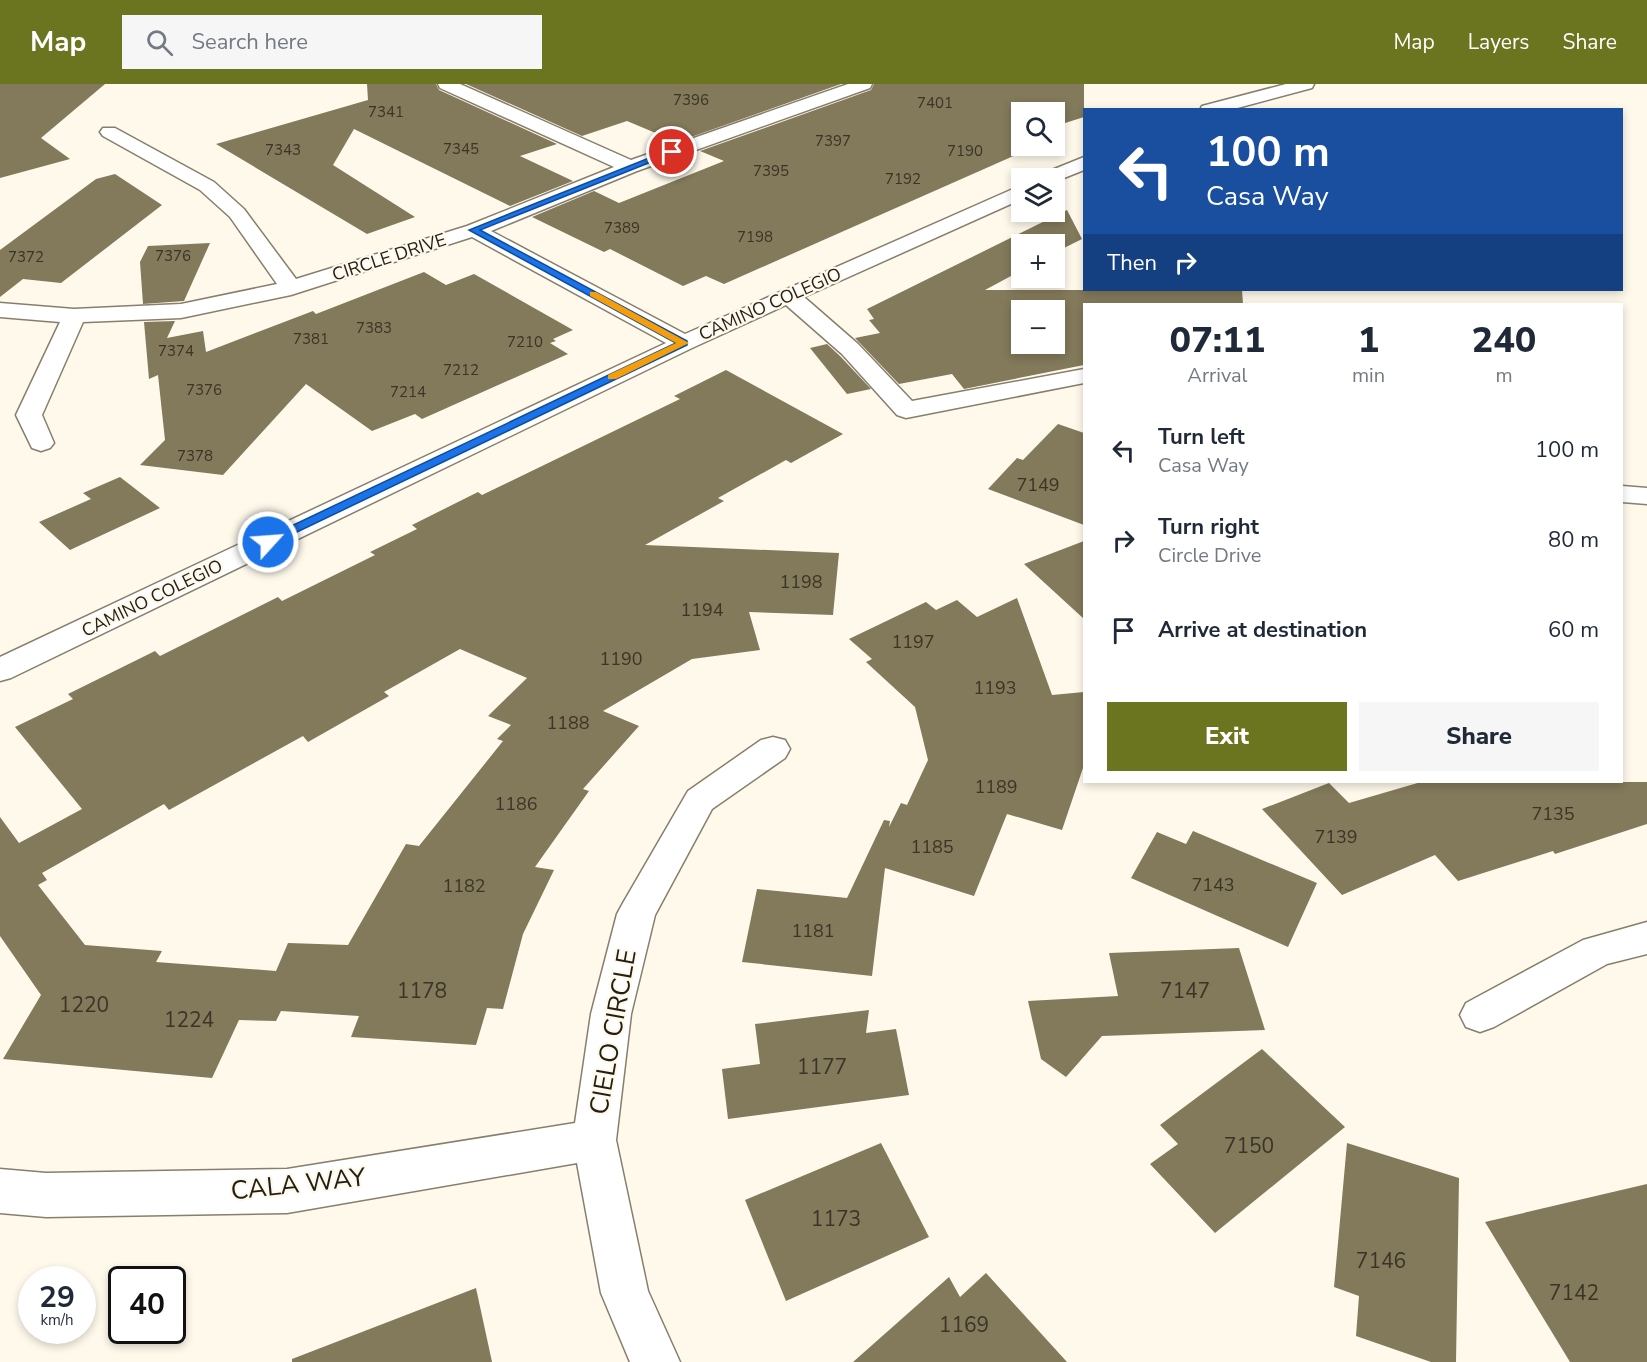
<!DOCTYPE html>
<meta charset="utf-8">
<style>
:root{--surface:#fff;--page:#f6f6f7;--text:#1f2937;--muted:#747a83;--accent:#6b741e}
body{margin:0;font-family:"Nunito Sans",sans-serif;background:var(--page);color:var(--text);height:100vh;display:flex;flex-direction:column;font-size:22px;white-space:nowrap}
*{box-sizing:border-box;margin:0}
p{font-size:20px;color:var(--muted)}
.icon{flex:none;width:33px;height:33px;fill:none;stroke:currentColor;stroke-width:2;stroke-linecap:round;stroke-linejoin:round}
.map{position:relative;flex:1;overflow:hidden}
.side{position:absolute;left:1083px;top:219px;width:540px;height:480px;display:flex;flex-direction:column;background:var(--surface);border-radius:0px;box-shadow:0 3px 9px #0003}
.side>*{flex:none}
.banner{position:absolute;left:1083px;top:24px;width:540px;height:183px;border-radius:0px;box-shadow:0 3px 9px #0003;background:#1a4fa0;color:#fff;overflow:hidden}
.buttons{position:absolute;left:1011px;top:18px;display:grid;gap:12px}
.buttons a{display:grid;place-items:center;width:54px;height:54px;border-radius:0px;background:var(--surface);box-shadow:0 3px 9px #0003;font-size:30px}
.speed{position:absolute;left:18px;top:1182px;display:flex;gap:12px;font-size:30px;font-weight:700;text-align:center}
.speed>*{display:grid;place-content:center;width:78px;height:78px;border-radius:50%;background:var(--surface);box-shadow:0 3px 9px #0003;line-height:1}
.speed small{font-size:15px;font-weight:400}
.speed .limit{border:3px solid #111;border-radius:9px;background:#fff;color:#111}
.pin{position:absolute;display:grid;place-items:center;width:51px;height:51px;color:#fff;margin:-26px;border:3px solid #fff;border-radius:50%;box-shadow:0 2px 6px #0007}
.me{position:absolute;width:66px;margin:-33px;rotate:64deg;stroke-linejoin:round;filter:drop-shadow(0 0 4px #0008)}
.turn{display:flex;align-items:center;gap:21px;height:126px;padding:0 24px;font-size:27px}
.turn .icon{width:78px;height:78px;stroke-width:2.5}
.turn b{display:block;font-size:42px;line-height:51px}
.then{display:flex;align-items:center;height:57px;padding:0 24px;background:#0003;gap:12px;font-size:22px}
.eta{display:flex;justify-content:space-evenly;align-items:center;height:102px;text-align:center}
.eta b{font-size:36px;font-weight:800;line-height:42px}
.primary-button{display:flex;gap:12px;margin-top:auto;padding:12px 24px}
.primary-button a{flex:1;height:69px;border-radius:0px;background:var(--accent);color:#fff;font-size:24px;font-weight:800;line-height:69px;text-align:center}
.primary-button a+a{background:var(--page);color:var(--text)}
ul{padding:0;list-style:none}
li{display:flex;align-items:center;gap:18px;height:90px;padding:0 24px}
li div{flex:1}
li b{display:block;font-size:22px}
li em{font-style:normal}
header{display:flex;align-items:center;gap:36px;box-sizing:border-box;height:84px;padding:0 30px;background:var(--accent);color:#fff}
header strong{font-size:28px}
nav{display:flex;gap:33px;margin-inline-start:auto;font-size:21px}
.search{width:420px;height:54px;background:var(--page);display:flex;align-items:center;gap:15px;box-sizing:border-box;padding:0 21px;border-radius:0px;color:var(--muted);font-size:22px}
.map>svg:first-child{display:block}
</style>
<header>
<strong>Map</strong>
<div class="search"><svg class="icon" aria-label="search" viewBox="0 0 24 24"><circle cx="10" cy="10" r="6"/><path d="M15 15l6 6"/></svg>Search here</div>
<nav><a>Map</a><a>Layers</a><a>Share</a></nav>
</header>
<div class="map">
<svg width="1647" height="1278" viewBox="0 0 1647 1278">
<rect width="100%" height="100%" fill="#fef9eb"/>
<!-- building -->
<g fill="#83795b" fill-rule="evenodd">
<polygon points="0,0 105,0 41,54 70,75 0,94"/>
<polygon points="367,0 436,0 439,6 557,60 520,72 573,97 510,122 354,45 333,81 415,133 367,150 216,60 368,16"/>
<polygon points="466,0 841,0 677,58 627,37 582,52"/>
<polygon points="874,0 1084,0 1084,33 1059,41 1061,50 1054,53 1054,28 1022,28 1022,62 1036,62 724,200 706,192 683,202 610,165 604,168 532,133 594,107 619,119 724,77 700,67 871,6"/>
<polygon points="115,90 162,121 61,199 23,195 0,213 0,166 96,95"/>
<path d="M1067,126l15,29 -28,14v-9h-32v26l-37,20h257l1,14h-159v61l-120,24 -12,-15 -53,10 -44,-46 25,-5 -11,-13 5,-1 -7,-10zM1022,226h32v34h-32z"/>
<polygon points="210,159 184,217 143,220 140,178 148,162"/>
<polygon points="424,188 446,201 474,190 573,246 553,255 556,257 550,259 568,270 422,335 415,330 372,347 306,300 223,391 140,381 165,356 158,291 149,295 144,238 175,237 167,254 203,247 206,268 313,227 316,230"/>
<polygon points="827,260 840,272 871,305 847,310 810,264"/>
<path d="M726,286l117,64 -52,29 -5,-3 -68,38 6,3 -79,44 194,8 -6,62 -84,-3 11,38 -68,9 -89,52 36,15 -56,63 6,2 -54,76 19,3 -31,64 -20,75 -16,-1 -11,37 -125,-8 8,-21 -78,-5 -5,10 -37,-1 -27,58 -209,-19 38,-64 -41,-59v-119l19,26 63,-34 -67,-82 58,-28 -5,-5 87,-43 5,5 118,-59 4,4 93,-46 -5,-3 47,-23 -5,-4 66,-33 4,3 198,-96 -6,-3zM460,565l67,29 -39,38 23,9 -14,14 6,2 -84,105 -13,-2 -58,101 -60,-2 -12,28 -120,-9 6,-11 -77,-6 -47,-60 9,-5 -5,-7 122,-69 5,6 134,-74 5,6 81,-46 -5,-4z"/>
<polygon points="1058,340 1084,349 1084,441 988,405 1017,374 1023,376"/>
<polygon points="120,393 160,424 70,466 39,438 91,415 83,409"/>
<polygon points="1084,457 1084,535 1024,480"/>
<polygon points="1017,514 1052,611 1084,608 1084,681 1062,746 1007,730 974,812 885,784 872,892 742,878 757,805 847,814 884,736 890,737 889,743 901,719 907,721 928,676 915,623 866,578 872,575 849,555 926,518 936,526 957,516 977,533"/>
<polygon points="1421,698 1647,698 1647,740 1555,770 1553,767 1458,797 1435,771 1342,811 1262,725 1329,699 1349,719"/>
<polygon points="1193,747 1317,799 1288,863 1131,794 1157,748 1186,760"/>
<polygon points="1239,864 1265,946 1102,952 1066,993 1041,975 1028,917 1118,912 1109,869"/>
<polygon points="869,926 866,949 896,945 909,1011 728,1035 722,985 760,980 755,940"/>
<polygon points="1262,965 1345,1043 1215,1149 1150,1080 1178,1060 1160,1041"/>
<polygon points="881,1059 929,1153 786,1217 745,1116"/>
<polygon points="1347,1059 1459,1094 1456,1278 1431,1278 1356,1252 1359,1212 1334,1203"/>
<polygon points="1647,1100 1647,1278 1570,1278 1485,1138"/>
<polygon points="986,1189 1067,1278 853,1278 949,1193 960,1213"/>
<polygon points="476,1204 492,1278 292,1278 292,1275"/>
</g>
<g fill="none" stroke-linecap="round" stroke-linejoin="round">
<defs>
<g id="minor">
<polygon points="438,0 460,0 631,76 848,0 872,0 870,4 637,87 491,147 685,250 1022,101 1022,115 804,213 858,260 912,317 1084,285 1084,299 906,334 897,331 842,270 786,221 692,264 11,594 0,597 0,573 666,259 472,153 291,211 181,234 83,238 42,331 54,359 50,364 41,367 32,364 16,331 60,238 0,233 0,219 74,225 181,220 277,200 230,133 200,106 103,52 100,48 103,44 115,44 214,98 244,125 296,195 467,142 614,83 440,4"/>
<polygon points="1286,0 1314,0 1312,4 1230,26 1200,26 1202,22"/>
<polygon points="1084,73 1084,86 1054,98 1054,94 1039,94 1042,90"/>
<polygon points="1622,402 1647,404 1647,420 1622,418"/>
<polygon points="773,653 785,656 790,665 785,674 712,725 655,831 631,930 616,1056 648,1207 680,1278 630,1278 601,1209 577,1079 287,1129 46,1133 0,1129 0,1085 46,1089 287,1085 575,1039 591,930 617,830 623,819 688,707 761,656"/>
<polygon points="1647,838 1647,870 1607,880 1494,943 1480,948 1466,943 1460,931 1466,919 1583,856"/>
</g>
</defs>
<!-- minor casing -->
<use href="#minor" stroke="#877f6b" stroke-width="3"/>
<!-- minor -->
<use href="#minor" fill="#fff" fill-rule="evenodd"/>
</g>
<!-- route -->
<polygon fill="#1a73e8" stroke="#114b97" stroke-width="1.5" points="669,66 676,68 480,146 687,257 687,261 272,460 264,460 264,455 676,259 469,146"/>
<!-- slow -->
<polygon fill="#f59e0b" points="590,208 596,208 689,259 616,295 608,295 608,291 676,259 590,212"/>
<g text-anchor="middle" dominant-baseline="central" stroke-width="4.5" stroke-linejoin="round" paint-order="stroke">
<!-- far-number labels -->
<g font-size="15" fill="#3a3527">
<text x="691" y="16">7396</text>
<text x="935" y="19">7401</text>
<text x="386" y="28">7341</text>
<text x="833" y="57">7397</text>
<text x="461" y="65">7345</text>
<text x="283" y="66">7343</text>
<text x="965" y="67">7190</text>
<text x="771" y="87">7395</text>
<text x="903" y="95">7192</text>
<text x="622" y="144">7389</text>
<text x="755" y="153">7198</text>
<text x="173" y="172">7376</text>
<text x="26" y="173">7372</text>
<text x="374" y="244">7383</text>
<text x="311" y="255">7381</text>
<text x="525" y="258">7210</text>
<text x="176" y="267">7374</text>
<text x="461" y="286">7212</text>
<text x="204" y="306">7376</text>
<text x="408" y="308">7214</text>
<text x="195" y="372">7378</text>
</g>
<!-- far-street labels -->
<g font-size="18" fill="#211e16" stroke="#fef9eb">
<text transform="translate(389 173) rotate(-18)">CIRCLE DRIVE</text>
<text transform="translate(770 220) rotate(-24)">CAMINO COLEGIO</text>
<text transform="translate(152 514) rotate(-26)">CAMINO COLEGIO</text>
</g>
<!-- number labels -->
<g font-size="18" fill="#3a3527">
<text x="1038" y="401">7149</text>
<text x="801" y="498">1198</text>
<text x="702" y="526">1194</text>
<text x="913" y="558">1197</text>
<text x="621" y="575">1190</text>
<text x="995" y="604">1193</text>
<text x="568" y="639">1188</text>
<text x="996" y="703">1189</text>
<text x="516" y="720">1186</text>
<text x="1553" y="730">7135</text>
<text x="1336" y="753">7139</text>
<text x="932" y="763">1185</text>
<text x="1213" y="801">7143</text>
<text x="464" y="802">1182</text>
<text x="813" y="847">1181</text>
</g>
<!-- near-number labels -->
<g font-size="21" fill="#3a3527">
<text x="422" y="907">1178</text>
<text x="1185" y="907">7147</text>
<text x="84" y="921">1220</text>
<text x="189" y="936">1224</text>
<text x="822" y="983">1177</text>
<text x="1249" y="1062">7150</text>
<text x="836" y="1135">1173</text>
<text x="1381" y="1177">7146</text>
<text x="1574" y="1209">7142</text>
<text x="964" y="1241">1169</text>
</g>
<!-- near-street labels -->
<g font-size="26" fill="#211e16" stroke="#fef9eb">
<text transform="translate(613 948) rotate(-80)">CIELO CIRCLE</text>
<text transform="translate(298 1100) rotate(-6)">CALA WAY</text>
</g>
</g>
</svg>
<div class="buttons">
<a><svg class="icon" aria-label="search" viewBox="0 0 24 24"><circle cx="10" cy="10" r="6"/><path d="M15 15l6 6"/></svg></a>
<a><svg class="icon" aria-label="layers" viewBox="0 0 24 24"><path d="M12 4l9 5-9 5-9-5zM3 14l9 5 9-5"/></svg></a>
<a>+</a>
<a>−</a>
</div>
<div class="speed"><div>29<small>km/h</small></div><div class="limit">40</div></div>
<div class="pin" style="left:672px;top:68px;background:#d93025"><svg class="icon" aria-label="arrive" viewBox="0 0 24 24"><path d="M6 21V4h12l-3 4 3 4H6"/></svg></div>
<svg class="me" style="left:268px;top:458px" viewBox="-20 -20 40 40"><circle r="17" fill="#1a73e8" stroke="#fff" stroke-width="3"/><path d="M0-11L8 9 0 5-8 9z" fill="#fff"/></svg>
<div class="banner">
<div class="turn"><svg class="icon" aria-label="left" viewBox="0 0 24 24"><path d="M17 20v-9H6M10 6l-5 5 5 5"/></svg><div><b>100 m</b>Casa Way</div></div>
<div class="then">Then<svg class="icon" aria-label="right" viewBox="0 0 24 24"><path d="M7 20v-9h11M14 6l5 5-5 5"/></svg></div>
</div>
<section class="side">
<div class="eta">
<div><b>07:11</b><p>Arrival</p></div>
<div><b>1</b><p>min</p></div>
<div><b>240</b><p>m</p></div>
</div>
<ul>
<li><svg class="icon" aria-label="left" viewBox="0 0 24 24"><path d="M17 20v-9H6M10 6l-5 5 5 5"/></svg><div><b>Turn left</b><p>Casa Way</p></div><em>100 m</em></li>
<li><svg class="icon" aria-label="right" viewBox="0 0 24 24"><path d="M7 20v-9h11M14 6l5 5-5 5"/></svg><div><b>Turn right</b><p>Circle Drive</p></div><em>80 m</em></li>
<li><svg class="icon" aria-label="arrive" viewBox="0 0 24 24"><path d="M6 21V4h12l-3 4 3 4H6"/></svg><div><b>Arrive at destination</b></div><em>60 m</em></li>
</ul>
<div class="primary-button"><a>Exit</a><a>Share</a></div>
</section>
</div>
